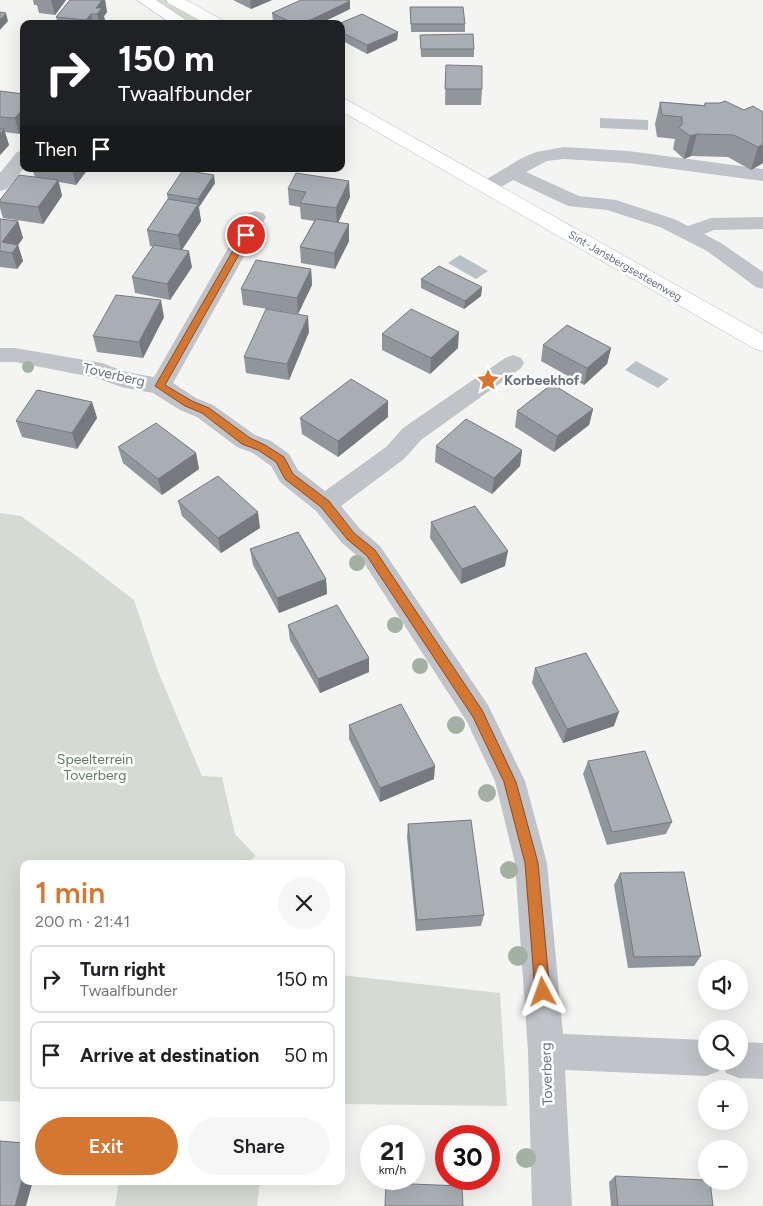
<!DOCTYPE html>
<meta charset="utf-8">
<style>
:root{--surface:#fff;--page:#f6f6f6;--text:#202124;--muted:#757577;--line:#e0e0e0;--accent:#d47733}
body{margin:0;font-family:Figtree,sans-serif;background:var(--page);color:var(--text);height:100vh;display:flex;flex-direction:column;font-size:19px;white-space:nowrap}
*{box-sizing:border-box;margin:0}
p{font-size:16px;color:var(--muted)}
.icon{flex:none;width:28px;height:28px;fill:none;stroke:currentColor;stroke-width:2;stroke-linecap:round;stroke-linejoin:round}
.map{position:relative;flex:1;overflow:hidden}
.side{position:absolute;left:20px;top:860px;width:325px;height:325px;display:flex;flex-direction:column;background:var(--surface);border-radius:10px;box-shadow:0 5px 20px #0002}
.side>*{flex:none}
.hud{position:absolute;left:20px;top:20px;width:325px;height:152px;border-radius:10px;box-shadow:0 5px 20px #0002;background:#202124;color:#fff;overflow:hidden}
.fabs{position:absolute;left:698px;top:960px;display:grid;gap:10px}
.fabs a{display:grid;place-items:center;width:50px;height:50px;border-radius:50%;background:var(--surface);box-shadow:0 5px 20px #0002;font-size:25px}
.speed{position:absolute;left:360px;top:1125px;display:flex;gap:10px;font-size:25px;font-weight:700;text-align:center}
.speed>*{display:grid;place-content:center;width:65px;height:65px;border-radius:50%;background:var(--surface);box-shadow:0 5px 20px #0002;line-height:1}
.speed small{font-size:12px;font-weight:400}
.speed .limit{border:8px solid #d22;background:#fff;color:#111}
.pin{position:absolute;display:grid;place-items:center;width:42px;height:42px;color:#fff;margin:-21px;border:2px solid #fff;border-radius:50%;box-shadow:0 1px 5px #0007}
.me{position:absolute;width:55px;margin:-28px;rotate:356deg;stroke-linejoin:round;filter:drop-shadow(0 0 4px #0008)}
.turn{display:flex;align-items:center;gap:18px;height:105px;padding:0 15px;font-size:22px}
.turn .icon{width:65px;height:65px;stroke-width:2.5}
.turn b{display:block;font-size:35px;line-height:42px}
.then{display:flex;align-items:center;height:48px;padding:0 15px;background:#0003;gap:10px;font-size:19px}
.round{display:grid;place-items:center;flex:none;width:52px;height:52px;border-radius:26px;background:var(--page)}
.head{display:flex;align-items:center;justify-content:space-between;height:85px;padding:0 15px}
h1{font-size:30px;font-weight:600;line-height:38px;color:var(--accent)}
.cta{display:flex;gap:10px;margin-top:auto;padding:10px 15px}
.cta a{flex:1;height:58px;border-radius:30px;background:var(--accent);color:#fff;font-size:20px;font-weight:600;line-height:58px;text-align:center}
.cta a+a{background:var(--page);color:var(--text)}
ul{padding:0;list-style:none}
li{display:flex;align-items:center;gap:15px;height:68px;margin:0 10px 8px;padding:0 5px;border:2px solid var(--line);border-radius:10px}
li div{flex:1}
li b{display:block;font-size:19px}
li em{font-style:normal}
.map>svg:first-child{display:block}
</style>
<div class="map">
<svg width="763" height="1206" viewBox="0 0 763 1206">
<rect width="100%" height="100%" fill="#f4f5f2"/>
<!-- green -->
<g fill="#d5dbd3">
<polygon points="152,0 165,0 210,24 190,24"/>
<polygon points="0,513 21,516 78,557 134,600 157,669 202,776 222,777 235,834 256,856 245,864 24,864 24,1102 0,1101"/>
<polygon points="341,975 500,993 507,1106 341,1104"/>
<polygon points="119,1181 260,1181 257,1206 115,1206"/>
</g>
<!-- water -->
<g fill="#bac2c8">
<polygon points="600,118 648,120 648,130 600,128"/>
<polygon points="460,255 488,271 476,279 448,263"/>
<polygon points="636,361 669,379 658,388 625,370"/>
</g>
<g fill="none" stroke-linecap="round" stroke-linejoin="round">
<defs>
<g id="major">
<polygon points="137,0 156,0 192,24 172,24"/>
<polygon points="166,0 186,0 224,21 226,24 206,24 168,3"/>
<polygon points="341,99 347,100 763,334 763,351 755,349 341,111"/>
</g>
</defs>
<!-- major casing -->
<use href="#major" stroke="#b4b6ba" stroke-width="1"/>
<!-- minor -->
<g fill="#c0c3c7" fill-rule="evenodd">
<path d="M564,147l64,4 135,18v12l-135,-18 -64,-4 -17,2 -21,11 53,24 37,4 58,19 14,7 23,-8 52,-1v12l-49,1 -10,4 17,9 42,29v17l-7,-2 -49,-36 -47,-24 -53,-17 -39,-4 -55,-26c-11,6 -20,14 -33,11l-3,-4 3,-4 42,-25 14,-6z"/>
<polygon points="24,150 24,168 7,189 0,191 0,173 17,152"/>
<polygon points="256,211 263,213 266,217 173,383 196,398 213,405 255,435 271,441 289,454 298,470 325,491 386,447 403,428 505,358 513,355 521,358 524,363 521,368 421,440 404,459 341,506 360,529 380,546 488,705 525,781 547,863 563,1034 706,1040 706,1061 739,1061 739,1042 763,1043 763,1079 739,1078 726,1073 722,1063 719,1071 706,1076 565,1070 572,1206 532,1206 528,1051 515,863 495,781 467,722 362,560 342,543 316,511 280,482 271,466 253,453 237,447 197,417 180,410 153,393 121,387 97,378 15,362 0,362 0,348 15,348 102,363 126,372 154,377 246,217 249,213"/>
</g>
<!-- major -->
<use href="#major" fill="#fff" fill-rule="evenodd"/>
</g>
<!-- trees -->
<g fill="#a5b0a4">
<circle cx="28" cy="367" r="6"/>
<circle cx="357" cy="563" r="8"/>
<circle cx="395" cy="625" r="8"/>
<circle cx="420" cy="666" r="8"/>
<circle cx="456" cy="725" r="9"/>
<circle cx="487" cy="793" r="9"/>
<circle cx="509" cy="870" r="9"/>
<circle cx="518" cy="956" r="10"/>
<circle cx="526" cy="1158" r="10"/>
</g>
<!-- wall -->
<g fill="#91969c">
<polygon points="33,0 66,0 55,15 39,13 37,5 34,5"/>
<polygon points="70,0 105,0 107,12 104,16 105,24 58,24 56,17"/>
<polygon points="233,0 272,0 251,9"/>
<polygon points="350,1 350,9 319,24 278,24 273,21 272,13"/>
<polygon points="410,7 465,24 465,32 411,32"/>
<polygon points="341,24 398,32 397,40 367,54 341,40"/>
<polygon points="420,35 474,49 474,57 421,57"/>
<polygon points="446,65 482,89 481,105 445,105"/>
<polygon points="0,91 24,94 24,129 19,134 5,132 9,145 0,155"/>
<polygon points="660,102 704,105 705,103 744,110 753,106 763,163 751,170 728,157 691,156 684,159 673,149 675,139 657,137 655,124"/>
<polygon points="32,169 88,169 76,185 59,182 62,196 43,224 3,218 0,208 0,200 35,177"/>
<polygon points="215,183 199,207 201,221 182,250 192,267 170,300 135,293 132,277 153,247 150,246 147,230 168,200 167,194"/>
<polygon points="288,189 350,197 338,223 349,224 349,241 335,269 301,263 300,247 314,221 301,219 300,207 289,205"/>
<polygon points="0,219 18,221 23,238 18,245 23,261 17,269 0,267"/>
<polygon points="311,269 312,285 298,314 243,305 241,289"/>
<polygon points="421,279 482,287 481,296 464,309 421,288"/>
<polygon points="164,317 143,358 97,352 93,336"/>
<polygon points="309,332 289,380 246,373 244,357"/>
<polygon points="382,334 458,348 430,374 382,350"/>
<polygon points="543,345 611,348 607,364 584,385 541,361"/>
<polygon points="92,402 97,418 77,449 22,437 16,421"/>
<polygon points="593,409 589,425 554,452 515,427 517,411"/>
<polygon points="388,417 338,457 302,434 300,418"/>
<polygon points="436,446 522,450 520,466 492,494 435,462"/>
<polygon points="118,447 196,453 199,469 162,495 123,463"/>
<polygon points="178,501 260,528 221,553 182,516"/>
<polygon points="431,522 505,566 461,584 430,538"/>
<polygon points="250,549 326,579 327,594 279,613 253,565"/>
<polygon points="288,625 369,672 320,693 290,640"/>
<polygon points="535,668 614,726 563,743 532,683"/>
<polygon points="349,725 434,779 380,802 349,739"/>
<polygon points="588,761 672,822 666,834 607,845 583,774"/>
<polygon points="408,824 484,915 481,926 416,931 407,837"/>
<polygon points="620,873 701,956 694,966 628,968 614,885"/>
<polygon points="615,1176 713,1206 611,1206 609,1182"/>
</g>
<!-- shaded-wall -->
<g fill="#767a7f">
<polygon points="51,0 66,0 55,15"/>
<polygon points="102,0 105,0 107,12 104,16 106,24 99,24 96,8"/>
<polygon points="252,0 272,0 251,9 250,1"/>
<polygon points="350,1 350,9 319,24 302,24"/>
<polygon points="6,13 8,21 0,30 0,20"/>
<polygon points="91,14 93,24 87,24 86,20"/>
<polygon points="398,32 397,40 367,54 367,45"/>
<polygon points="24,107 24,129 19,134 15,118"/>
<polygon points="4,129 9,145 0,155 0,134"/>
<polygon points="697,134 691,156 684,159 690,136"/>
<polygon points="763,144 763,163 751,170 758,147"/>
<polygon points="72,169 88,169 76,185"/>
<polygon points="214,175 215,183 199,207 198,199"/>
<polygon points="58,180 62,196 43,224 38,207"/>
<polygon points="349,181 350,197 337,225 336,208"/>
<polygon points="198,204 201,221 181,251 178,235"/>
<polygon points="18,221 23,238 18,245 23,261 17,269 12,253 2,242"/>
<polygon points="349,224 349,241 335,269 334,253"/>
<polygon points="189,251 192,267 170,300 167,284"/>
<polygon points="311,269 312,285 298,314 297,298"/>
<polygon points="482,287 481,296 464,309 465,301"/>
<polygon points="161,300 164,317 143,358 139,342"/>
<polygon points="308,316 309,332 289,380 287,364"/>
<polygon points="459,332 458,348 430,374 431,358"/>
<polygon points="611,348 607,364 584,385 587,368"/>
<polygon points="388,401 388,417 338,457 338,441"/>
<polygon points="92,402 97,418 77,449 72,433"/>
<polygon points="593,409 589,425 554,452 557,436"/>
<polygon points="522,450 520,466 492,494 494,478"/>
<polygon points="196,453 199,469 162,495 158,479"/>
<polygon points="258,512 260,528 221,553 218,538"/>
<polygon points="508,551 505,566 461,584 462,569"/>
<polygon points="326,579 327,594 279,613 277,598"/>
<polygon points="369,658 369,672 320,693 318,679"/>
<polygon points="619,712 614,726 563,743 567,729"/>
<polygon points="435,766 434,779 380,802 380,788"/>
<polygon points="24,1173 24,1181 33,1181 26,1206 15,1206"/>
</g>
<!-- building -->
<g fill="#a9aeb5" stroke="#767a7f">
<polygon points="70,0 102,0 96,8 102,8 97,14 91,14 86,20 56,17"/>
<polygon points="301,0 347,0 350,1 302,24 295,24 272,13"/>
<polygon points="410,7 463,7 465,24 411,24"/>
<polygon points="0,12 6,13 0,20"/>
<polygon points="362,14 398,32 367,45 341,32 341,24 338,24"/>
<polygon points="473,34 474,49 421,49 420,35"/>
<polygon points="446,65 482,66 482,89 445,89"/>
<polygon points="0,91 24,94 24,107 15,118 0,117"/>
<polygon points="725,101 744,110 753,106 763,112 763,144 758,147 734,135 697,134 690,136 678,127 682,125 682,117 662,115 660,102 705,106 705,103 720,103"/>
<polygon points="0,129 4,129 0,134"/>
<polygon points="183,170 214,175 198,199 167,194"/>
<polygon points="296,173 349,181 336,208 300,203 306,192 288,189"/>
<polygon points="19,175 58,180 38,207 0,202 0,200"/>
<polygon points="168,199 198,204 178,235 147,230"/>
<polygon points="0,219 18,221 2,242 18,245 12,253 0,251"/>
<polygon points="316,219 349,224 334,253 300,247"/>
<polygon points="154,245 189,251 167,284 132,277"/>
<polygon points="256,260 311,269 297,298 241,289"/>
<polygon points="439,266 482,287 465,301 421,279"/>
<polygon points="116,295 161,300 139,342 93,336"/>
<polygon points="266,309 308,316 287,364 244,357"/>
<polygon points="411,309 459,332 431,358 382,334"/>
<polygon points="567,325 611,348 587,368 543,345"/>
<polygon points="351,379 388,401 338,441 300,418"/>
<polygon points="552,384 593,409 557,436 517,411"/>
<polygon points="37,390 92,402 72,433 16,421"/>
<polygon points="466,419 522,450 494,478 436,446"/>
<polygon points="156,423 196,453 158,479 118,447"/>
<polygon points="218,476 258,512 218,538 178,501"/>
<polygon points="475,506 508,551 462,569 431,522"/>
<polygon points="298,532 326,579 277,598 250,549"/>
<polygon points="337,605 369,658 318,679 288,625"/>
<polygon points="586,653 619,712 567,729 535,668"/>
<polygon points="401,704 435,766 380,788 349,725"/>
<polygon points="645,751 672,822 612,832 588,761"/>
<polygon points="471,820 484,915 417,920 408,824"/>
<polygon points="684,872 701,956 634,957 620,873"/>
<polygon points="0,1141 24,1143 24,1173 15,1206 0,1206"/>
<polygon points="615,1176 706,1180 706,1181 710,1181 713,1206 618,1206"/>
<polygon points="386,1183 462,1186 463,1206 385,1206"/>
</g>
<!-- route -->
<polygon fill="#d47733" stroke="#8a4d21" points="243,233 250,235 165,385 192,401 209,408 250,438 265,445 284,457 293,474 329,501 354,533 375,550 482,710 516,782 538,863 550,992 548,997 543,999 538,997 535,992 525,863 504,782 473,717 367,556 347,539 321,507 285,479 276,462 258,450 242,444 202,413 185,406 155,386"/>
<!-- icons -->
<defs>
<symbol id="sight-bare" viewBox="-9 -9 18 18"><path d="M0-6L1.8-2.2L6-1.7L2.9 1.2L3.7 5.4L0 3.3L-3.7 5.4L-2.9 1.2L-6-1.7L-1.8-2.2Z" fill="#d47733" stroke="#fff" stroke-width="2.5" paint-order="stroke"/></symbol>
</defs>
<g fill-rule="evenodd">
<use href="#sight-bare" x="472" y="364" width="32" height="32"/>
</g>
<g text-anchor="middle" dominant-baseline="central" stroke-width="5" stroke-linejoin="round" paint-order="stroke">
<!-- far-street labels -->
<g font-size="11" fill="#667080" stroke="#fff">
<text transform="translate(625 266) rotate(30)">Sint-Jansbergsesteenweg</text>
</g>
<!-- street labels -->
<g font-size="14" fill="#667080" stroke="#fff">
<text transform="translate(114 375) rotate(13)">Toverberg</text>
<text transform="translate(547 1074) rotate(-92)">Toverberg</text>
</g>
<!-- poi labels -->
<g font-size="14" font-weight="bold" fill="#667080" stroke="#fff" text-anchor="start">
<text x="504" y="380">Korbeekhof</text>
</g>
<!-- park labels -->
<g font-size="14" fill="#657865" stroke="#fff">
<text x="95" y="759">Speelterrein<tspan x="95" dy="16">Toverberg</tspan></text>
</g>
</g>
</svg>
<div class="fabs">
<a><svg class="icon" aria-label="sound" viewBox="0 0 24 24"><path d="M4 9h4l5-4v14l-5-4H4zM17 9q2 3 0 6"/></svg></a>
<a><svg class="icon" aria-label="search" viewBox="0 0 24 24"><circle cx="10" cy="10" r="6"/><path d="M15 15l6 6"/></svg></a>
<a>+</a>
<a>−</a>
</div>
<div class="speed"><div>21<small>km/h</small></div><div class="limit">30</div></div>
<div class="pin" style="left:246px;top:235px;background:#d93025"><svg class="icon" aria-label="arrive" viewBox="0 0 24 24"><path d="M6 21V4h12l-3 4 3 4H6"/></svg></div>
<svg class="me" style="left:543px;top:992px" viewBox="-20 -20 40 40"><path d="M0-17L14 15 0 8-14 15z" fill="#d47733" stroke="#fff" stroke-width="4"/></svg>
<div class="hud">
<div class="turn"><svg class="icon" aria-label="right" viewBox="0 0 24 24"><path d="M7 20v-9h11M14 6l5 5-5 5"/></svg><div><b>150 m</b>Twaalfbunder</div></div>
<div class="then">Then<svg class="icon" aria-label="arrive" viewBox="0 0 24 24"><path d="M6 21V4h12l-3 4 3 4H6"/></svg></div>
</div>
<section class="side">
<div class="head"><div><h1>1 min</h1><p>200 m · 21:41</p></div><a class="round"><svg class="icon" aria-label="close" viewBox="0 0 24 24"><path d="M6 6l12 12M18 6L6 18"/></svg></a></div>
<ul>
<li><svg class="icon" aria-label="right" viewBox="0 0 24 24"><path d="M7 20v-9h11M14 6l5 5-5 5"/></svg><div><b>Turn right</b><p>Twaalfbunder</p></div><em>150 m</em></li>
<li><svg class="icon" aria-label="arrive" viewBox="0 0 24 24"><path d="M6 21V4h12l-3 4 3 4H6"/></svg><div><b>Arrive at destination</b></div><em>50 m</em></li>
</ul>
<div class="cta"><a>Exit</a><a>Share</a></div>
</section>
</div>
